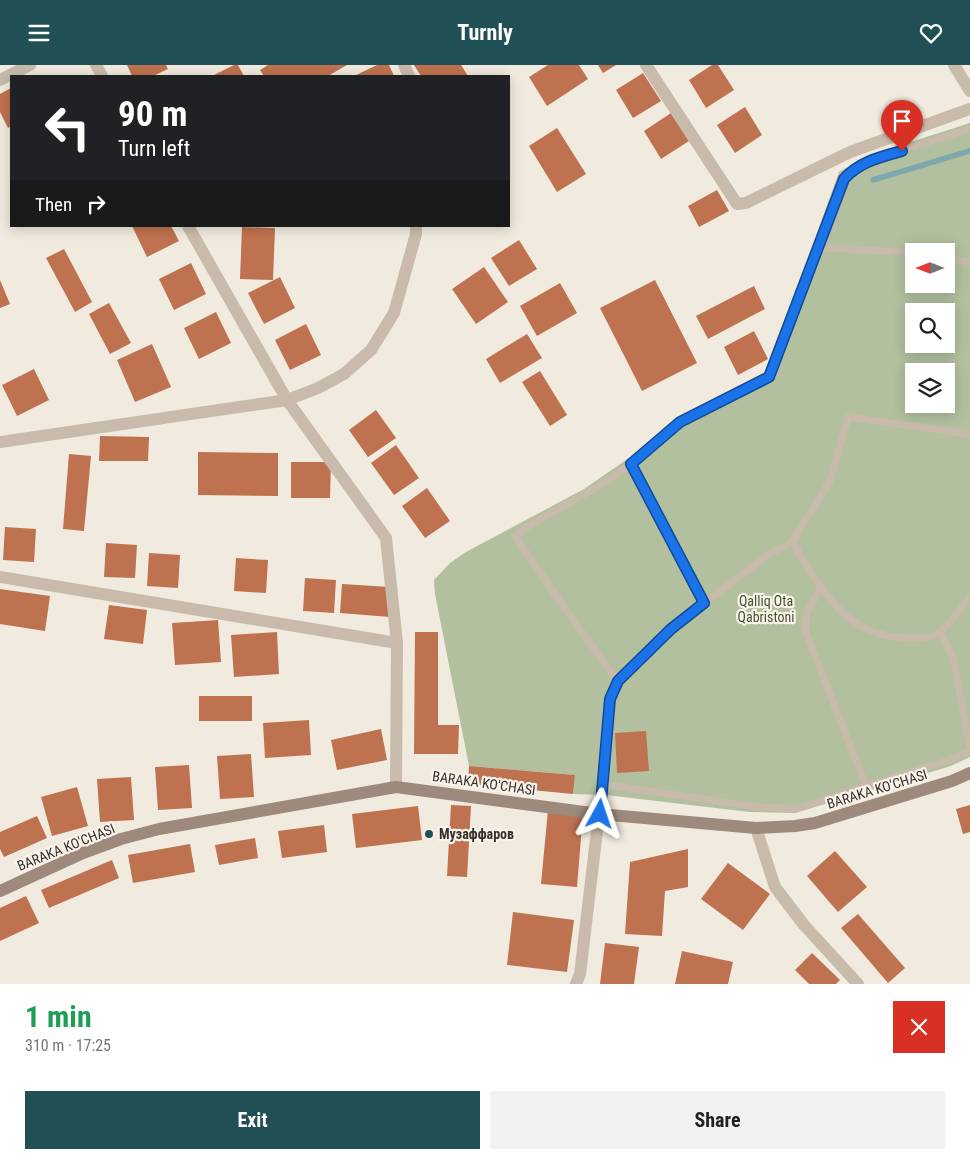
<!DOCTYPE html>
<meta charset="utf-8">
<style>
:root{--surface:#fff;--page:#f2f2f2;--text:#222;--muted:#767676;--accent:#214f56}
body{margin:0;font-family:"Roboto Condensed",sans-serif;background:var(--page);color:var(--text);height:100vh;display:flex;flex-direction:column;font-size:19px;white-space:nowrap}
*{box-sizing:border-box;margin:0}
p{font-size:16px;color:var(--muted)}
.icon{flex:none;width:28px;height:28px;fill:none;stroke:currentColor;stroke-width:2;stroke-linecap:round;stroke-linejoin:round}
.map{position:relative;height:919px;overflow:hidden}
.sheet{display:flex;flex-direction:column;background:var(--surface);flex:1}
.sheet>*{flex:none}
.top-card{position:absolute;left:10px;top:10px;width:500px;height:152px;border-radius:0px;box-shadow:0 2px 12px #0003;background:#202124;color:#fff;overflow:hidden}
.needle{width:32px;rotate:270deg}
.fabs{position:absolute;left:905px;top:178px;display:grid;gap:10px}
.fabs a{display:grid;place-items:center;width:50px;height:50px;border-radius:0px;background:var(--surface);box-shadow:0 2px 12px #0003;font-size:25px}
.pin{position:absolute;display:grid;place-items:center;width:42px;height:42px;color:#fff;margin:-51px -21px;border-radius:50% 50% 50% 0;rotate:-45deg;box-shadow:0 0 5px #0007}
.pin .icon{rotate:45deg}
.me{position:absolute;width:55px;margin:-28px;rotate:5deg;stroke-linejoin:round;filter:drop-shadow(0 0 4px #0008)}
.turn{display:flex;align-items:center;gap:18px;height:105px;padding:0 25px;font-size:22px}
.turn .icon{width:65px;height:65px;stroke-width:2.5}
.turn b{display:block;font-size:35px;line-height:42px}
.then{display:flex;align-items:center;height:48px;padding:0 25px;background:#0003;gap:10px;font-size:19px}
.round{display:grid;place-items:center;flex:none;width:52px;height:52px;border-radius:0px;background:var(--page)}
.summary{display:flex;align-items:center;justify-content:space-between;height:85px;padding:0 25px}
h1{font-size:30px;font-weight:700;line-height:38px;color:#1e9e55}
.button{display:flex;gap:10px;margin-top:auto;padding:10px 25px}
.button a{flex:1;height:58px;border-radius:0px;background:var(--accent);color:#fff;font-size:20px;font-weight:700;line-height:58px;text-align:center}
.button a+a{background:var(--page);color:var(--text)}
header{display:flex;justify-content:space-between;align-items:center;height:65px;padding:0 25px;background:var(--accent);color:#fff;font-size:22px;font-weight:700}
.map>svg:first-child{display:block}
</style>
<header><svg class="icon" aria-label="menu" viewBox="0 0 24 24"><path d="M4 6h16M4 12h16M4 18h16"/></svg>Turnly<svg class="icon" aria-label="heart" viewBox="0 0 24 24"><path d="M12 20l-8-8c-3-5 5-10 8-4 3-6 11-1 8 4z"/></svg></header>
<div class="map">
<svg width="970" height="919" viewBox="0 0 970 919">
<rect width="100%" height="100%" fill="#f1eade"/>
<!-- green -->
<path fill="#b2c09f" fill-rule="evenodd" d="M970,58v634l-19,9 -156,47 -46,-1 -143,-17 -33,-1 2,-19 -106,-9 -34,-172 -1,-14 16,-17 16,-11 118,-63 45,-31 49,-39 89,-46 72,-201 25,-15zM914,186h32v33h-32zM914,246h32v33h-32zM914,306h32v33h-32z"/>
<g fill="none" stroke-linecap="round" stroke-linejoin="round">
<!-- stream -->
<polyline stroke="#7fa8ad" stroke-width="5.5" points="873,115 970,86"/>
</g>
<!-- building -->
<g fill="#bf724f">
<polygon points="127,0 166,0 168,4 153,11 132,11"/>
<polygon points="234,0 238,0 244,11 212,11"/>
<polygon points="268,0 347,0 328,11 264,11 260,5"/>
<polygon points="377,0 389,0 394,11 354,11"/>
<polygon points="414,0 461,0 468,11 421,11"/>
<polygon points="548,0 579,0 588,14 547,41 529,12"/>
<polygon points="598,0 616,0 603,8"/>
<polygon points="712,0 718,0 734,25 706,43 689,15"/>
<polygon points="643,8 661,36 633,53 616,25"/>
<polygon points="11,23 11,61 8,63 0,47 0,29"/>
<polygon points="745,42 762,70 735,88 717,60"/>
<polygon points="671,48 689,76 661,94 644,66"/>
<polygon points="557,63 586,109 557,127 529,81"/>
<polygon points="717,125 729,146 699,162 688,141"/>
<polygon points="132,161 171,161 179,176 147,192"/>
<polygon points="242,162 275,163 273,215 240,214"/>
<polygon points="519,175 537,204 509,221 491,193"/>
<polygon points="64,184 92,237 75,247 46,193"/>
<polygon points="191,198 206,229 174,245 159,214"/>
<polygon points="484,202 508,237 476,259 452,224"/>
<polygon points="280,212 295,243 264,259 248,228"/>
<polygon points="0,215 10,239 0,243"/>
<polygon points="655,215 697,298 642,326 600,243"/>
<polygon points="560,218 577,248 537,271 520,241"/>
<polygon points="754,221 765,244 708,274 696,251"/>
<polygon points="109,238 131,278 110,289 89,249"/>
<polygon points="216,247 231,278 199,294 184,263"/>
<polygon points="306,259 321,290 290,305 275,275"/>
<polygon points="754,266 768,294 738,310 724,282"/>
<polygon points="527,269 542,293 500,318 486,294"/>
<polygon points="152,279 171,322 135,337 117,295"/>
<polygon points="34,304 49,335 17,351 2,320"/>
<polygon points="540,306 567,350 550,361 522,317"/>
<polygon points="376,345 396,373 368,392 349,365"/>
<polygon points="100,371 149,372 148,396 99,396"/>
<polygon points="396,380 419,413 394,430 371,398"/>
<polygon points="198,387 278,388 278,431 198,430"/>
<polygon points="69,389 91,391 84,466 63,464"/>
<polygon points="291,397 331,397 330,433 291,433"/>
<polygon points="427,423 450,456 425,473 402,441"/>
<polygon points="5,462 36,464 34,497 3,495"/>
<polygon points="106,478 137,480 135,513 104,512"/>
<polygon points="149,488 180,490 178,523 147,521"/>
<polygon points="236,493 268,495 266,528 234,526"/>
<polygon points="305,513 336,515 334,548 303,546"/>
<polygon points="342,519 389,522 390,552 340,548"/>
<polygon points="0,524 50,531 45,566 0,559"/>
<polygon points="109,540 147,545 143,579 104,574"/>
<polygon points="218,555 221,597 175,600 172,558"/>
<polygon points="277,567 279,609 234,612 231,570"/>
<polygon points="415,567 438,567 438,660 459,660 458,689 414,689"/>
<rect x="199" y="631" width="53" height="25"/>
<polygon points="309,655 311,690 265,693 263,658"/>
<polygon points="381,664 387,695 337,705 331,675"/>
<polygon points="646,666 649,706 617,708 615,668"/>
<polygon points="251,689 254,732 220,734 217,691"/>
<polygon points="189,700 192,743 158,745 155,702"/>
<polygon points="469,701 575,710 573,729 468,719"/>
<polygon points="131,712 134,755 100,757 97,714"/>
<polygon points="77,722 88,761 52,771 41,732"/>
<polygon points="451,740 471,741 467,812 447,811"/>
<polygon points="970,740 970,767 963,769 956,744"/>
<polygon points="418,741 422,775 356,783 352,749"/>
<polygon points="548,745 583,748 577,822 541,819"/>
<polygon points="37,751 47,773 4,792 0,784 0,767"/>
<polygon points="324,760 327,787 282,793 278,766"/>
<polygon points="255,773 258,793 219,800 215,780"/>
<polygon points="190,779 195,807 133,818 128,790"/>
<polygon points="688,784 688,822 665,826 662,871 625,869 630,797"/>
<polygon points="835,786 867,822 838,847 807,811"/>
<polygon points="112,795 119,813 49,843 41,825"/>
<polygon points="728,798 770,829 743,865 701,834"/>
<polygon points="26,831 39,858 0,876 0,843"/>
<polygon points="513,847 574,855 567,907 507,900"/>
<polygon points="858,849 905,903 888,918 841,863"/>
<polygon points="605,878 639,882 634,919 600,919"/>
<polygon points="682,886 733,897 728,919 675,919"/>
<polygon points="812,888 840,915 836,919 809,919 795,905"/>
</g>
<g fill="none" stroke-linecap="round" stroke-linejoin="round">
<!-- lane -->
<g stroke="#c9bbab" stroke-width="7">
<polyline points="816,185 828,183 914,188"/>
<polyline points="946,193 970,197"/>
<polyline points="631,399 704,538"/>
<polyline points="792,477 830,416 848,352 970,369"/>
<polyline points="821,523 807,547 805,565 866,721"/>
<polyline points="939,567 953,591 970,684"/>
<polyline points="618,616 565,544 515,471 530,460 606,417 631,399 680,357 769,312 844,114 851,106 867,96 970,64"/>
<polyline points="602,719 750,741 797,744 866,721 947,696 970,686"/>
<path d="M599,749l11,-115 8,-18 53,-52 97,-74 24,-13c30,47 52,94 114,96 11,0 25,1 34,-6 10,-8 21,-24 30,-35"/>
</g>
<!-- street -->
<g stroke="#c9bbab" stroke-width="12">
<polyline points="96,0 102,11"/>
<polyline points="404,0 409,11"/>
<polyline points="646,0 737,139 746,138 850,87 970,44"/>
<polyline points="954,0 970,26"/>
<polyline points="0,15 30,0"/>
<polyline points="188,161 287,335 386,473 397,578 396,722"/>
<polyline points="0,377 287,335 318,323 344,309 371,285 394,248 416,169 416,161"/>
<polyline points="0,512 397,578"/>
<polyline points="756,763 775,822 804,860 858,919"/>
<polyline points="576,919 580,909 599,749"/>
</g>
<!-- secondary -->
<polyline stroke="#9d8a7c" stroke-width="12" points="0,826 83,788 121,774 159,764 396,722 599,749 756,763 795,761 815,758 952,716 970,708"/>
</g>
<g fill="none" stroke-linecap="round" stroke-linejoin="round">
<defs>
<path id="route" d="M600,749l10,-115 8,-18 53,-52 33,-26 -73,-139 49,-42 89,-45 75,-198c15,-17 36,-22 58,-28"/>
</defs>
<!-- route casing -->
<use href="#route" stroke="#114b97" stroke-width="12"/>
<!-- route -->
<use href="#route" stroke="#1a73e8" stroke-width="9"/>
</g>
<!-- markers -->
<circle fill="#214f56" stroke="#f9f3eb" stroke-width="2" cx="429" cy="769" r="5"/>
<g text-anchor="middle" dominant-baseline="central" stroke-width="4.5" stroke-linejoin="round" paint-order="stroke">
<!-- park labels -->
<g font-size="14" fill="#44542f" stroke="#f9f3eb">
<text x="766" y="536">Qalliq Ota<tspan x="766" dy="16">Qabristoni</tspan></text>
</g>
<!-- street labels -->
<g font-size="14" fill="#372f2a" stroke="#f9f3eb">
<text transform="translate(484 718) rotate(8)">BARAKA KO'CHASI</text>
<text transform="translate(877 724) rotate(-17)">BARAKA KO'CHASI</text>
<text transform="translate(66 782) rotate(-22)">BARAKA KO'CHASI</text>
</g>
<!-- poi labels -->
<g font-size="14" font-weight="bold" fill="#372f2a" stroke="#f9f3eb" text-anchor="start">
<text x="439" y="769">Музаффаров</text>
</g>
</g>
</svg>
<div class="fabs">
<a><svg class="needle" viewBox="-14 -14 28 28"><path d="M0-13l5 13h-10z" fill="#e53935"/><path d="M0 13l5-13h-10z" fill="#767676"/></svg></a>
<a><svg class="icon" aria-label="search" viewBox="0 0 24 24"><circle cx="10" cy="10" r="6"/><path d="M15 15l6 6"/></svg></a>
<a><svg class="icon" aria-label="layers" viewBox="0 0 24 24"><path d="M12 4l9 5-9 5-9-5zM3 14l9 5 9-5"/></svg></a>
</div>
<div class="pin" style="left:902px;top:86px;background:#d93025"><svg class="icon" aria-label="arrive" viewBox="0 0 24 24"><path d="M6 21V4h12l-3 4 3 4H6"/></svg></div>
<svg class="me" style="left:600px;top:749px" viewBox="-20 -20 40 40"><path d="M0-17L14 15 0 8-14 15z" fill="#1a73e8" stroke="#fff" stroke-width="4"/></svg>
<div class="top-card">
<div class="turn"><svg class="icon" aria-label="left" viewBox="0 0 24 24"><path d="M17 20v-9H6M10 6l-5 5 5 5"/></svg><div><b>90 m</b>Turn left</div></div>
<div class="then">Then<svg class="icon" aria-label="right" viewBox="0 0 24 24"><path d="M7 20v-9h11M14 6l5 5-5 5"/></svg></div>
</div>
</div>
<section class="sheet">
<div class="summary"><div><h1>1 min</h1><p>310 m · 17:25</p></div><a class="round" style="background:#d93025;color:#fff"><svg class="icon" aria-label="close" viewBox="0 0 24 24"><path d="M6 6l12 12M18 6L6 18"/></svg></a></div>
<div class="button"><a>Exit</a><a>Share</a></div>
</section>
